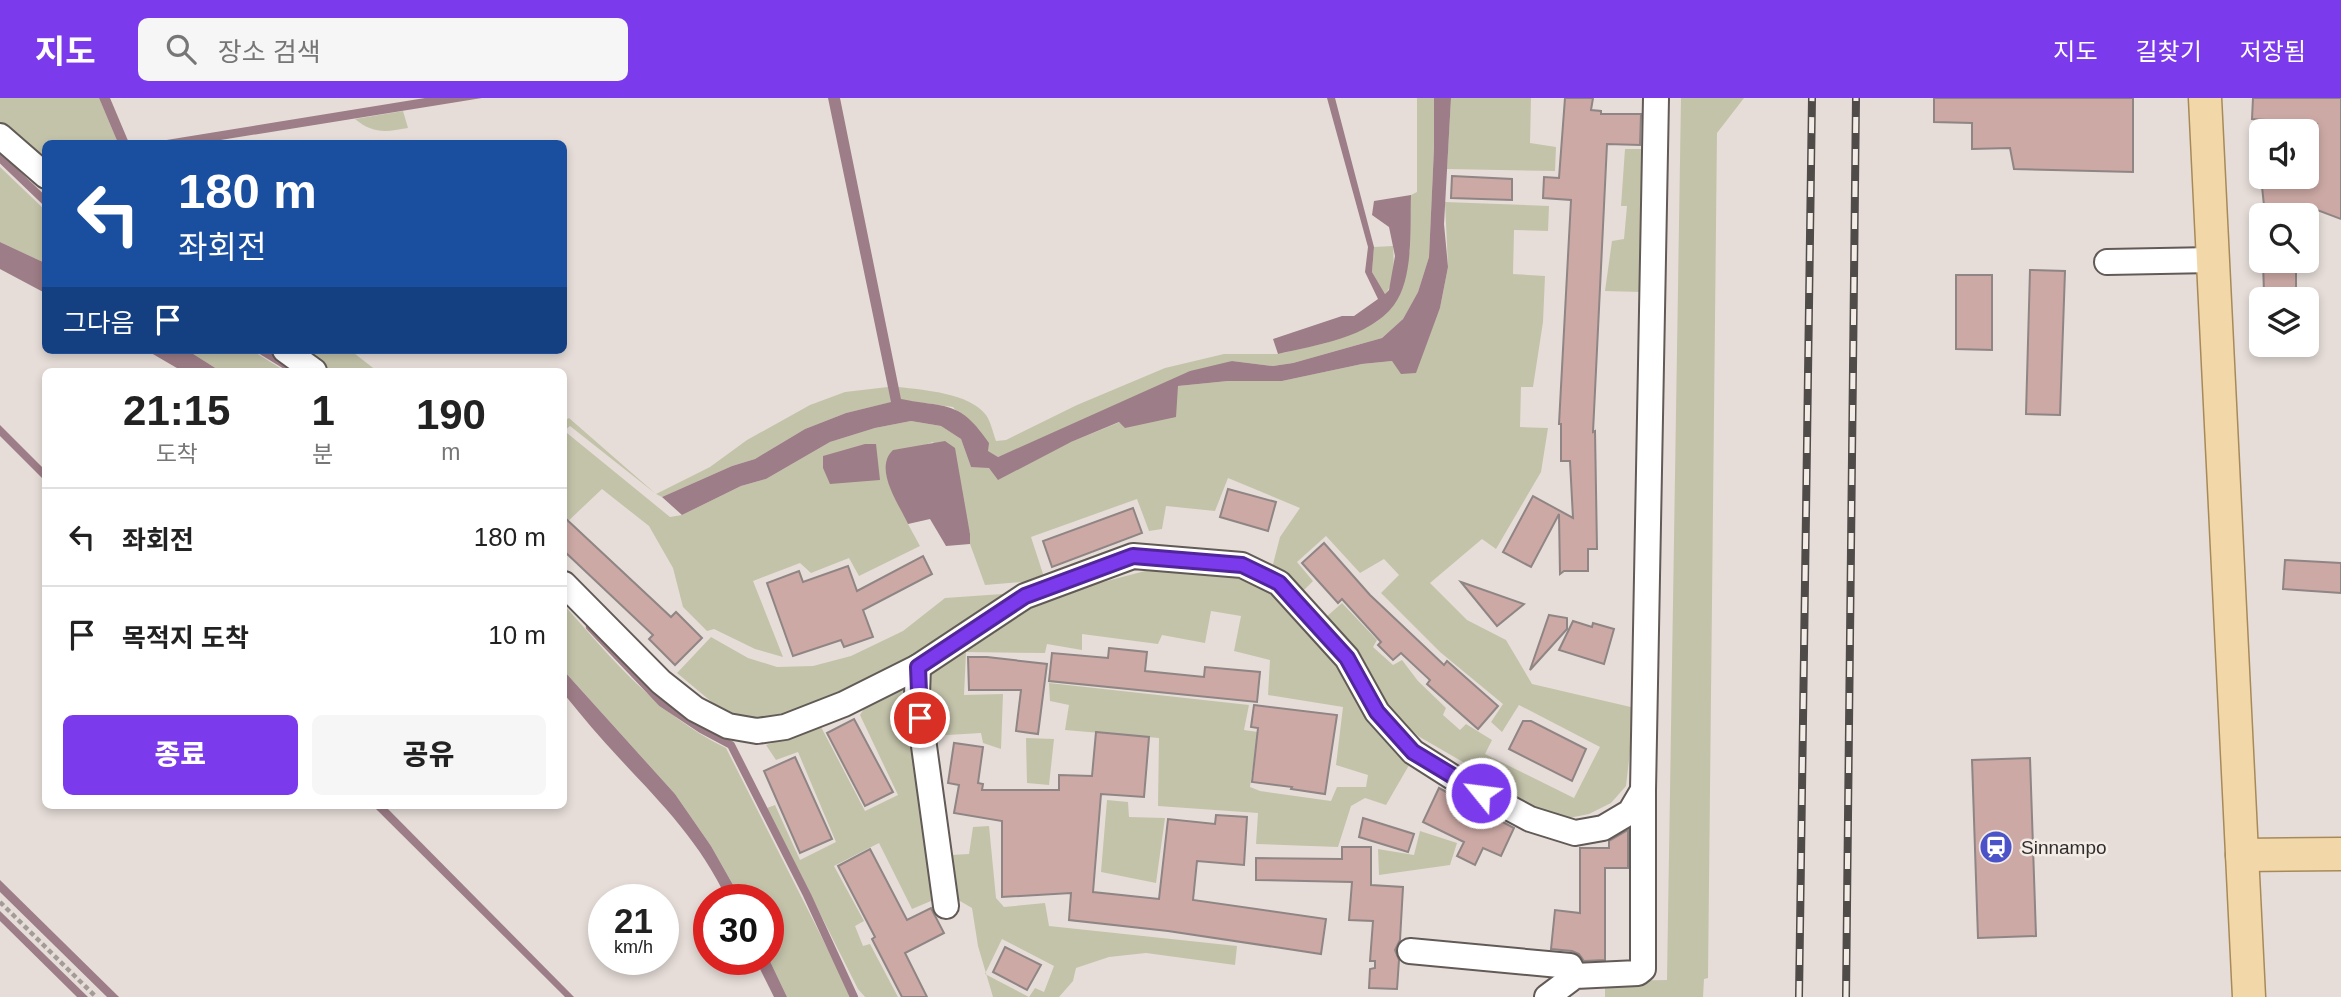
<!DOCTYPE html>
<html lang="ko">
<meta charset="utf-8">
<style>
:root{--surface:#fff;--page:#f6f6f6;--text:#222;--muted:#767676;--line:#e0e0e0;--accent:#7c3aed}
body{margin:0;font-family:Arial,"Noto Sans KR",sans-serif;background:var(--page);color:var(--text);height:100vh;display:flex;flex-direction:column;font-size:26px;white-space:nowrap}
*{box-sizing:border-box;margin:0}
p{font-size:23px;color:var(--muted)}
.icon{flex:none;width:38px;height:38px;fill:none;stroke:currentColor;stroke-width:2;stroke-linecap:round;stroke-linejoin:round}
.map{position:relative;flex:1;overflow:hidden}
.side{position:absolute;left:42px;top:270px;width:525px;height:441px;display:flex;flex-direction:column;background:var(--surface);border-radius:10px;box-shadow:0 4px 10px #0003}
.side>*{flex:none}
.banner{position:absolute;left:42px;top:42px;width:525px;height:214px;border-radius:10px;box-shadow:0 4px 10px #0003;background:#1a4fa0;color:#fff;overflow:hidden}
.controls{position:absolute;left:2249px;top:21px;display:grid;gap:14px}
.controls a{display:grid;place-items:center;width:70px;height:70px;border-radius:10px;background:var(--surface);box-shadow:0 4px 10px #0003;font-size:35px}
.speed{position:absolute;left:588px;top:786px;display:flex;gap:14px;font-size:35px;font-weight:700;text-align:center}
.speed>*{display:grid;place-content:center;width:91px;height:91px;border-radius:50%;background:var(--surface);box-shadow:0 4px 10px #0003;line-height:1}
.speed small{font-size:18px;font-weight:400}
.speed .limit{border:10px solid #d22;background:#fff;color:#111}
.pin{position:absolute;display:grid;place-items:center;width:60px;height:60px;color:#fff;margin:-30px;border:4px solid #fff;border-radius:50%;box-shadow:0 2px 7px #0007}
.me{position:absolute;width:77px;margin:-38px;rotate:299deg;stroke-linejoin:round;filter:drop-shadow(0 0 5px #0008)}
.turn{display:flex;align-items:center;gap:24px;height:147px;padding:0 21px;font-size:32px}
.turn .icon{width:91px;height:91px;stroke-width:2.5}
.turn b{display:block;font-size:49px;line-height:60px}
.then{display:flex;align-items:center;height:66px;padding:0 21px;background:#0003;gap:14px;font-size:26px}
.eta{display:flex;justify-content:space-evenly;align-items:center;height:119px;text-align:center}
.eta b{font-size:42px;font-weight:800;line-height:49px}
.action{display:flex;gap:14px;margin-top:auto;padding:14px 21px}
.action a{flex:1;height:80px;border-radius:10px;background:var(--accent);color:#fff;font-size:28px;font-weight:800;line-height:80px;text-align:center}
.action a+a{background:var(--page);color:var(--text)}
ul{padding:0;list-style:none}
li{display:flex;align-items:center;gap:21px;height:98px;padding:0 21px;border-top:2px solid var(--line)}
li div{flex:1}
li b{display:block;font-size:26px}
li em{font-style:normal}
header{display:flex;align-items:center;gap:42px;box-sizing:border-box;height:98px;padding:0 35px;background:var(--accent);color:#fff}
header strong{font-size:33px}
nav{display:flex;gap:38px;margin-inline-start:auto;font-size:24px}
.search{width:490px;height:63px;background:var(--page);display:flex;align-items:center;gap:18px;box-sizing:border-box;padding:0 24px;border-radius:10px;color:var(--muted);font-size:26px}
.map>svg:first-child{display:block}
</style>
<header>
<strong>지도</strong>
<div class="search"><svg class="icon" aria-label="search" viewBox="0 0 24 24"><circle cx="10" cy="10" r="6"/><path d="M15 15l6 6"/></svg>장소 검색</div>
<nav><a>지도</a><a>길찾기</a><a>저장됨</a></nav>
</header>
<div class="map">
<svg width="2341" height="899" viewBox="0 0 2341 899">
<rect width="100%" height="100%" fill="#e6ddd8"/>
<!-- green -->
<g fill="#c3c3aa" fill-rule="evenodd">
<polygon points="0,0 99,0 118,45 46,46 45,69 0,27"/>
<path d="M1417,0h17v50l-5,109 -11,35 -15,27 -21,19 -89,25 -20,3 -41,-5 -234,96 -11,-6 -34,-44 -52,-7 -3,-13c27,3 71,6 88,28 5,7 7,18 10,26l10,-1 71,-35 88,-37 59,-14h54l48,-11 52,-22 32,-70 1,-56 6,-3z"/>
<polygon points="1451,0 1531,0 1530,45 1556,49 1555,73 1447,71"/>
<polygon points="1681,0 1744,0 1717,35 1708,880 1704,881 1703,899 1605,899 1605,883 1667,882"/>
<path d="M403,13l5,17c-22,4 -35,6 -53,-9z"/>
<polygon points="1625,51 1646,51 1642,194 1605,193 1612,143 1624,141 1627,108 1621,108"/>
<polygon points="0,69 45,112 45,165 0,144"/>
<polygon points="1445,104 1549,108 1548,133 1514,132 1513,176 1545,178 1543,224 1533,289 1521,289 1520,329 1548,330 1541,374 1496,451 1482,441 1430,485 1467,522 1506,542 1532,586 1635,610 1626,688 1611,705 1589,716 1564,721 1533,712 1471,679 1475,671 1418,638 1383,606 1325,520 1342,505 1377,542 1373,549 1393,567 1402,562 1418,583 1446,610 1443,617 1460,632 1466,626 1492,642 1485,656 1574,700 1600,649 1519,607 1502,634 1491,624 1503,606 1440,554 1381,495 1399,477 1384,461 1360,475 1326,438 1297,464 1313,483 1302,494 1272,470 1280,439 1300,410 1228,380 1215,413 1166,408 1162,431 1149,433 1137,401 1031,439 1045,482 985,487 970,446 970,435 933,344 916,350 893,352 908,426 920,448 859,478 849,460 811,475 800,465 753,483 783,559 755,551 714,531 707,533 683,509 673,470 649,428 602,391 564,427 564,338 567,335 670,419 682,417 741,388 766,381 830,344 875,330 911,323 941,328 961,341 971,369 1071,344 1120,324 1178,288 1228,283 1282,283 1362,266 1392,263 1415,275 1440,210 1448,169"/>
<path d="M1393,148c1,14 2,38 -8,48l-13,-22 2,-25z"/>
<polygon points="187,252 251,252 285,273 220,273"/>
<polygon points="296,252 350,252 377,273 326,273"/>
<polygon points="888,289 892,304 846,315 805,331 755,361 732,368 662,399 656,396 570,328 564,333 564,323 569,320 656,396 710,369 747,342 810,307 845,294"/>
<polygon points="1191,470 1258,481 1335,560 1412,662 1386,707 1365,700 1351,708 1338,749 1256,746 1258,715 1158,708 1159,640 1065,632 1069,607 1050,603 1049,585 1249,607 1244,632 1258,634 1250,689 1260,693 1331,703 1337,689 1366,689 1368,677 1336,667 1343,609 1268,597 1270,562 1234,553 1241,518 1211,513 1205,545 1162,537 1158,546 1082,536 1082,552 1047,546 1045,555 966,554 964,597 1003,596 1001,651 983,645 981,635 931,638 925,600 930,572 1031,506 1054,497 1145,473"/>
<polygon points="1017,495 930,552 783,623 755,622 725,615 677,575 711,539 748,560 777,569 813,568 851,558 903,533 945,500"/>
<path d="M564,507c50,56 93,109 162,143l126,249h-65l-19,-40v-57l-27,-1 -30,-53 -36,-52 -111,-123z"/>
<polygon points="905,585 929,752 931,803 912,811 879,745 834,768 864,823 855,828 863,848 870,846 898,899 865,899 858,891 767,710 775,707 800,762 836,744 798,654 776,662 766,647 807,634 820,627 865,713 898,697 860,617 869,603"/>
<polygon points="1026,640 1054,641 1049,687 1027,685"/>
<polygon points="1107,702 1128,704 1129,719 1165,720 1156,785 1101,774"/>
<path d="M989,728l7,72 8,9 41,-4 4,23 188,20 -2,19 -89,-12 -37,4 -33,11 -3,13 -14,16h-66l-15,-51 -6,-38 -19,-11 -3,-42 19,-1 4,-27zM1002,841l52,27 -10,26 -9,-4 -6,9 -44,-23z"/>
<polygon points="1420,733 1457,745 1450,767 1379,777 1378,751 1414,757"/>
</g>
<!-- water -->
<g fill="#9d7d87">
<polygon points="99,0 110,0 129,45 118,45"/>
<polygon points="425,0 482,0 202,45 148,45"/>
<path d="M828,0h12l61,301c46,9 59,1 88,44l-1,8 10,6 192,-86 42,-10 41,5 20,-3 89,-25 21,-19 15,-27 11,-35 5,-109v-50h17l-7,126 4,43 -8,41 -24,65 -15,1 -9,-13 -30,3 -80,17h-54l-50,5 -2,31 -51,11 -6,-6 -48,20 -73,38 -9,-12 -18,-1 -10,-28 -20,-13 -30,-5 -36,7 -45,14 -64,37 -25,7 -59,29 -20,-18 70,-31 23,-7 50,-30 41,-16 45,-11z"/>
<path d="M1327,0h8l39,149 -2,25 13,22 4,-4 6,-34 -6,-29 -17,-12 2,-14 37,-6c-1,32 3,83 -17,110 -25,33 -78,40 -116,49l-5,-15 69,-23h12l24,-17 -13,-27 3,-25z"/>
<polygon points="0,144 45,165 45,195 0,171"/>
<polygon points="146,252 187,252 220,273 182,273"/>
<polygon points="0,327 45,372 45,383 0,338"/>
<path d="M945,343l10,7 15,86v10l-24,2 -16,-27 -22,5c-9,-20 -35,-55 -15,-74z"/>
<polygon points="865,346 876,346 880,382 830,386 823,370 823,358"/>
<path d="M564,573l111,123 36,52 30,53h-14c-27,-57 -65,-95 -107,-140 -20,-21 -38,-43 -56,-65z"/>
<polygon points="372,707 384,707 574,899 565,899"/>
<polygon points="0,782 119,899 107,899 0,794"/>
<polygon points="0,813 88,899 77,899 0,823"/>
<polygon points="768,859 787,899 774,899 755,861 768,861"/>
</g>
<g fill="none" stroke-linecap="round" stroke-linejoin="round">
<!-- stream -->
<g stroke="#9d7d87" stroke-width="8">
<polyline points="0,60 46,104"/>
<polyline points="261,252 292,271"/>
<polyline points="590,529 662,605 701,631 731,647 807,797 854,899"/>
</g>
</g>
<!-- building -->
<g fill="#cca9a5" stroke="#8f8584" stroke-width="2">
<polygon points="1565,0 1593,0 1591,12 1601,13 1601,16 1641,16 1640,47 1607,46 1593,334 1595,333 1597,451 1588,451 1588,473 1564,473 1560,476 1559,416 1531,469 1503,454 1533,398 1573,420 1570,363 1561,363 1561,326 1559,326 1571,102 1543,100 1544,79 1559,80"/>
<polygon points="1934,0 2133,0 2133,74 2014,71 2010,50 1972,51 1972,25 1934,24"/>
<polygon points="2253,0 2341,0 2341,121 2312,110 2313,117 2265,117 2261,79 2306,79 2306,61 2317,26 2252,21"/>
<polygon points="1452,78 1512,81 1512,102 1451,100"/>
<polygon points="2296,163 2296,194 2264,195 2263,164"/>
<polygon points="2030,172 2065,173 2060,317 2026,316"/>
<polygon points="1956,177 1992,177 1992,252 1956,251"/>
<polygon points="1228,391 1276,404 1268,433 1220,419"/>
<polygon points="1133,410 1142,435 1052,469 1043,443"/>
<polygon points="564,419 671,519 676,514 702,540 675,567 649,541 653,537 564,453"/>
<polygon points="1324,445 1370,497 1444,567 1447,563 1498,608 1478,631 1427,586 1430,582 1401,555 1393,562 1378,547 1381,544 1342,501 1338,505 1302,465"/>
<polygon points="923,458 932,476 863,512 873,539 844,549 841,542 793,558 767,485 799,473 803,484 848,468 857,493"/>
<polygon points="2285,462 2341,465 2341,495 2283,491"/>
<polygon points="1461,484 1524,506 1497,528"/>
<polygon points="1549,517 1567,520 1567,531 1530,572"/>
<polygon points="1573,523 1592,529 1593,525 1614,531 1604,566 1559,552"/>
<polygon points="1109,550 1147,554 1145,573 1204,579 1205,569 1260,574 1257,604 1049,583 1052,555 1108,560"/>
<polygon points="968,559 987,559 1047,566 1038,636 1016,633 1021,592 969,592"/>
<polygon points="1254,607 1337,617 1325,696 1291,691 1292,689 1252,684 1258,630 1251,629"/>
<polygon points="854,621 893,694 865,708 827,635"/>
<polygon points="1523,623 1531,623 1586,651 1572,683 1509,651"/>
<polygon points="1096,634 1149,639 1144,699 1101,696 1093,794 1159,801 1168,721 1215,726 1216,717 1247,719 1244,767 1197,763 1193,802 1326,821 1321,856 1168,833 1069,822 1071,795 1002,799 1002,723 954,715 959,687 948,685 954,645 983,649 978,685 983,686 982,692 1059,692 1059,677 1092,678"/>
<polygon points="795,659 832,741 800,755 764,673"/>
<polygon points="2030,660 2036,838 1978,840 1972,662"/>
<polygon points="1439,690 1514,730 1501,758 1483,750 1475,767 1457,758 1464,744 1423,724"/>
<polygon points="1363,720 1414,736 1408,754 1359,739"/>
<polygon points="1628,732 1628,770 1605,770 1605,862 1584,863 1579,856 1572,853 1551,851 1555,812 1580,815 1580,750 1609,750 1609,743"/>
<polygon points="1342,749 1371,749 1371,787 1403,789 1400,842 1395,852 1399,862 1397,891 1369,890 1370,871 1375,870 1375,863 1370,863 1373,823 1349,822 1352,784 1256,782 1256,760 1342,761"/>
<polygon points="870,751 907,822 931,810 944,835 905,855 927,899 902,899 872,841 875,839 838,768"/>
<polygon points="1005,849 1041,867 1027,892 993,874"/>
</g>
<g fill="none" stroke-linecap="round" stroke-linejoin="round">
<defs>
<g id="minor">
<polyline points="0,38 46,78"/>
<polyline points="2107,164 2213,162"/>
<polyline points="285,252 314,273"/>
<polyline points="564,486 661,584 695,611 728,628 757,633 785,629 844,606 918,569 1025,498 1133,458 1242,467 1279,485 1347,560 1377,614 1413,654 1457,682 1530,721 1575,735 1603,730 1630,714 1643,692 1656,0"/>
<polyline points="918,569 917,597 946,808"/>
<polyline points="1410,853 1570,868 1575,878"/>
<polyline points="1547,899 1575,878 1638,875 1643,871 1643,693"/>
</g>
<g id="major">
<polyline points="2205,0 2249,899"/>
<polyline points="2242,757 2341,756"/>
</g>
</defs>
<!-- minor casing -->
<use href="#minor" stroke="#625a56" stroke-width="28"/>
<!-- major casing -->
<use href="#major" stroke="#a88a58" stroke-width="35"/>
<!-- path -->
<polyline stroke="#a29b97" stroke-width="4.5" stroke-dasharray="5 3.5" stroke-linecap="butt" points="0,804 96,899"/>
<!-- minor -->
<use href="#minor" stroke="#fff" stroke-width="24"/>
<!-- major -->
<use href="#major" stroke="#f2d7a9" stroke-width="32"/>
<defs>
<g id="rail">
<polyline points="1799,899 1812,0"/>
<polyline points="1846,899 1856,0"/>
</g>
</defs>
<!-- rail casing -->
<use href="#rail" stroke="#4f4b48" stroke-width="8"/>
<!-- rail -->
<use href="#rail" stroke="#f3ebe6" stroke-width="5" stroke-dasharray="16" stroke-linecap="butt"/>
</g>
<g fill="none" stroke-linecap="round" stroke-linejoin="round">
<defs>
<polyline id="route" points="920,620 918,569 1025,498 1133,458 1242,467 1279,485 1296,504 1347,560 1377,614 1413,654 1481,695"/>
</defs>
<!-- route casing -->
<use href="#route" stroke="#51269a" stroke-width="18"/>
<!-- route -->
<use href="#route" stroke="#7c3aed" stroke-width="12"/>
</g>
<!-- icons -->
<defs>
<symbol id="station-disc" viewBox="-11 -11 22 22"><circle r="9.5" fill="#4c52c8" stroke="#f3ebe6"/><path d="M-3-6H3Q5-6 5-4V2Q5 4 3 4L4.5 6H3L1.5 4h-3L-3 6H-4.5L-3 4Q-5 4-5 2V-4Q-5-6-3-6ZM-3.5-4v3h7v-3ZM-3.5 1v1.5H-2V1ZM2 1v1.5H3.5V1Z" fill="#fff"/></symbol>
</defs>
<g fill-rule="evenodd">
<use href="#station-disc" x="1977" y="730" width="38" height="38"/>
</g>
<g text-anchor="middle" dominant-baseline="central" stroke-width="5" stroke-linejoin="round" paint-order="stroke">
<!-- poi labels -->
<g font-size="19" fill="#302d2b" stroke="#f3ebe6" text-anchor="start">
<text x="2021" y="749">Sinnampo</text>
</g>
</g>
</svg>
<div class="controls">
<a><svg class="icon" aria-label="sound" viewBox="0 0 24 24"><path d="M4 9h4l5-4v14l-5-4H4zM17 9q2 3 0 6"/></svg></a>
<a><svg class="icon" aria-label="search" viewBox="0 0 24 24"><circle cx="10" cy="10" r="6"/><path d="M15 15l6 6"/></svg></a>
<a><svg class="icon" aria-label="layers" viewBox="0 0 24 24"><path d="M12 4l9 5-9 5-9-5zM3 14l9 5 9-5"/></svg></a>
</div>
<div class="speed"><div>21<small>km/h</small></div><div class="limit">30</div></div>
<div class="pin" style="left:920px;top:620px;background:#d93025"><svg class="icon" aria-label="arrive" viewBox="0 0 24 24"><path d="M6 21V4h12l-3 4 3 4H6"/></svg></div>
<svg class="me" style="left:1481px;top:695px" viewBox="-20 -20 40 40"><circle r="17" fill="#7c3aed" stroke="#fff" stroke-width="3"/><path d="M0-11L8 9 0 5-8 9z" fill="#fff"/></svg>
<div class="banner">
<div class="turn"><svg class="icon" aria-label="left" viewBox="0 0 24 24"><path d="M17 20v-9H6M10 6l-5 5 5 5"/></svg><div><b>180 m</b>좌회전</div></div>
<div class="then">그다음<svg class="icon" aria-label="arrive" viewBox="0 0 24 24"><path d="M6 21V4h12l-3 4 3 4H6"/></svg></div>
</div>
<section class="side">
<div class="eta">
<div><b>21:15</b><p>도착</p></div>
<div><b>1</b><p>분</p></div>
<div><b>190</b><p>m</p></div>
</div>
<ul>
<li><svg class="icon" aria-label="left" viewBox="0 0 24 24"><path d="M17 20v-9H6M10 6l-5 5 5 5"/></svg><div><b>좌회전</b></div><em>180 m</em></li>
<li><svg class="icon" aria-label="arrive" viewBox="0 0 24 24"><path d="M6 21V4h12l-3 4 3 4H6"/></svg><div><b>목적지 도착</b></div><em>10 m</em></li>
</ul>
<div class="action"><a>종료</a><a>공유</a></div>
</section>
</div>
